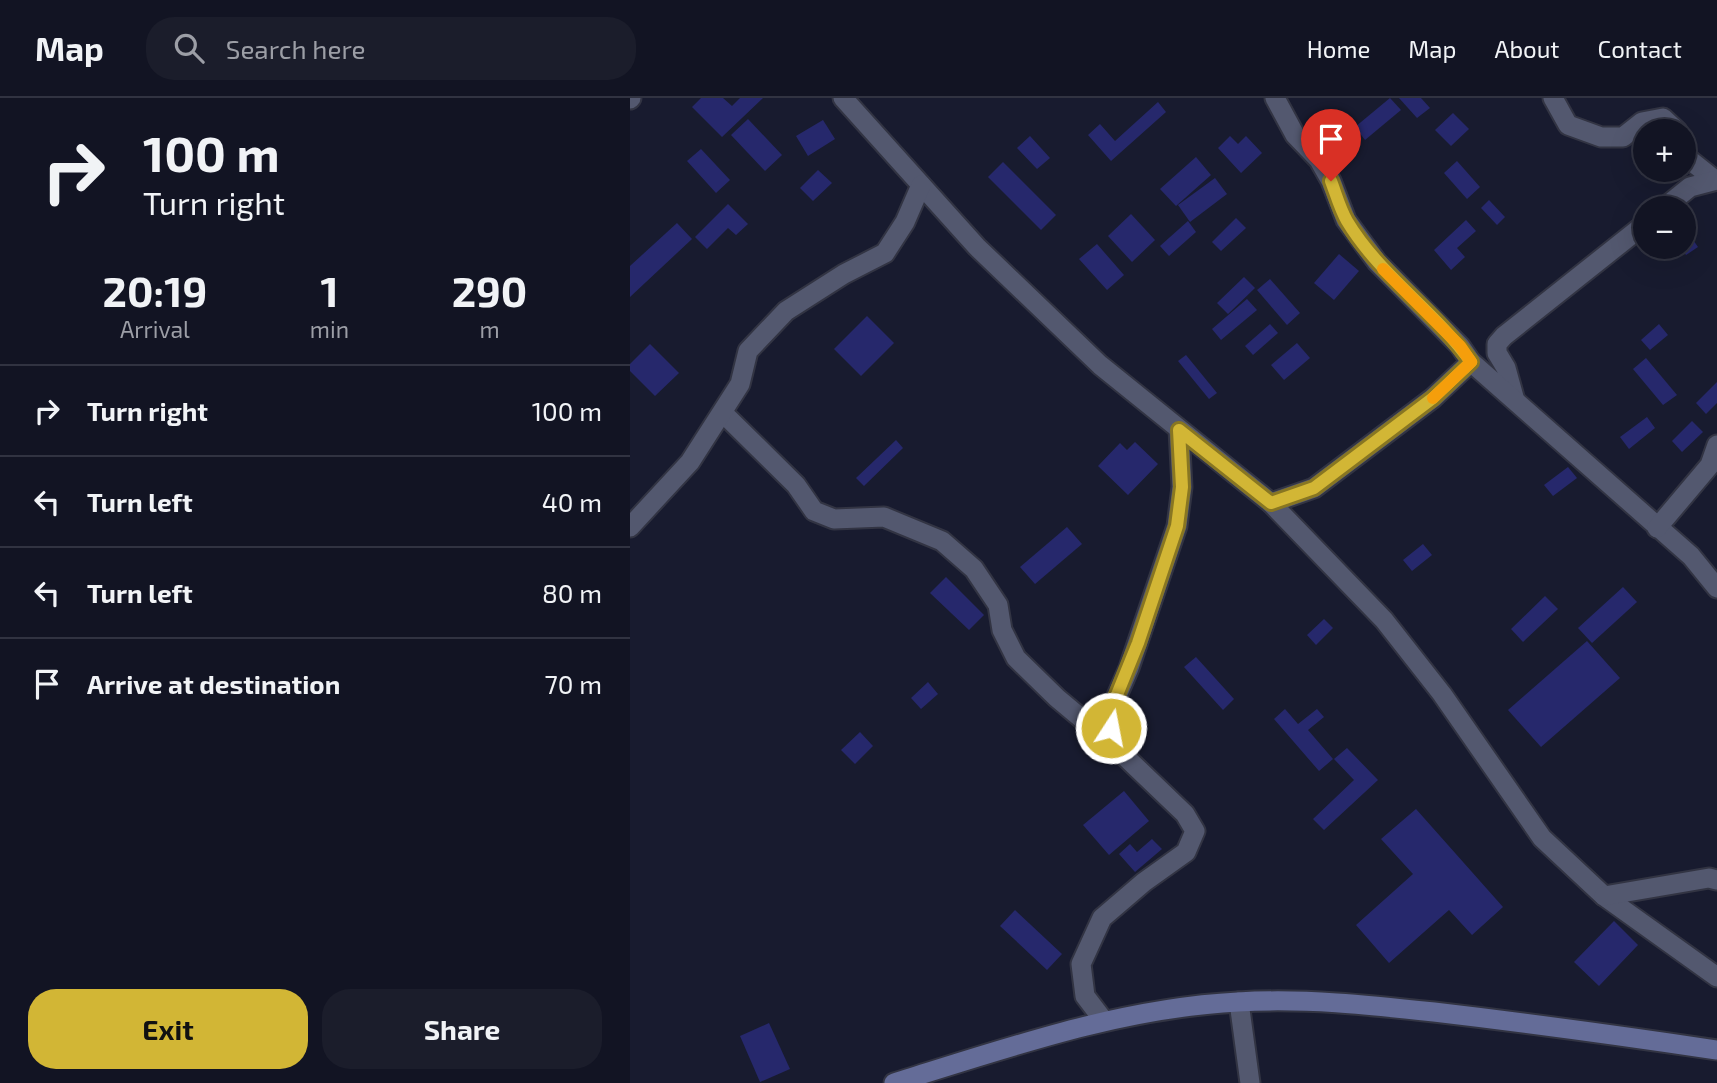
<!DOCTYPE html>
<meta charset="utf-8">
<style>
:root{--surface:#121423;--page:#1b1d2b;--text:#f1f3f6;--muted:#9c9ea6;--line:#313341;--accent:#d2b635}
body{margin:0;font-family:"Exo 2",sans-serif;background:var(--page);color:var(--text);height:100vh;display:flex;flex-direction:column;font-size:26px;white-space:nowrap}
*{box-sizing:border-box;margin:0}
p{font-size:23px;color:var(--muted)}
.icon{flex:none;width:38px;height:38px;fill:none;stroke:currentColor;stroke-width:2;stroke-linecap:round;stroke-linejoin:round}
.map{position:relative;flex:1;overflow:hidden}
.sheet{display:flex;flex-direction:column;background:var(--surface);width:630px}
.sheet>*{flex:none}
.guide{background:#121423;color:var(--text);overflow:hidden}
.tools{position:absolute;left:1003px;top:21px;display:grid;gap:14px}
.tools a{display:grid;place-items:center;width:63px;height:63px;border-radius:50%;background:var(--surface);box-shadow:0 7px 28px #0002,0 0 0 2px var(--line);font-size:35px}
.pin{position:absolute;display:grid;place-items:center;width:60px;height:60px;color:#fff;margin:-72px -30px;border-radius:50% 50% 50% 0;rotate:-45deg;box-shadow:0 0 7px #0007}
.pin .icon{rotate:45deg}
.me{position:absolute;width:77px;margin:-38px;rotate:11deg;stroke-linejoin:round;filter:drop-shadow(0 0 5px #0008)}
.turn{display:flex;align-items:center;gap:24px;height:147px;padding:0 28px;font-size:32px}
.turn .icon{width:91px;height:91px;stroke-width:2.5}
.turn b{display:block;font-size:49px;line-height:60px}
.eta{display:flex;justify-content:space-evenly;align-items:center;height:119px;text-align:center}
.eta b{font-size:42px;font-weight:700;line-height:49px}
.action{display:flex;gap:14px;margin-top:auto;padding:14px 28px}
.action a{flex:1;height:80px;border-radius:28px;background:var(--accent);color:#111;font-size:28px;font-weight:700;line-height:80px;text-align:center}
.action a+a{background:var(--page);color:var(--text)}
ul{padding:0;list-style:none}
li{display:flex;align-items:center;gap:21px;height:91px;padding:0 28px;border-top:2px solid var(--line)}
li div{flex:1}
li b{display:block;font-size:26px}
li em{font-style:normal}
header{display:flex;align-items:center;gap:42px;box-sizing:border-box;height:98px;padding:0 35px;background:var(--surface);border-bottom:2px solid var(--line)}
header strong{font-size:33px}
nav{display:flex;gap:38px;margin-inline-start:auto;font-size:24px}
.search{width:490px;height:63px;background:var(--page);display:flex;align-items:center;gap:18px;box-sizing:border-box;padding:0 24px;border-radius:28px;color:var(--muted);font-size:26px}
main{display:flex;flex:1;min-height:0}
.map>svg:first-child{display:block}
</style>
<header>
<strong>Map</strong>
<div class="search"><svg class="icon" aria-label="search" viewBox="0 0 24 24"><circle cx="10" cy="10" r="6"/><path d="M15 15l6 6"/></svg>Search here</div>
<nav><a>Home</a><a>Map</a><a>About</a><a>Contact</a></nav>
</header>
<main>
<section class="sheet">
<div class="guide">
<div class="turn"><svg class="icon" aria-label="right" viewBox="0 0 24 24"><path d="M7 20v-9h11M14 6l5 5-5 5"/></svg><div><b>100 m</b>Turn right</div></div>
</div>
<div class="eta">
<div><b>20:19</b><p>Arrival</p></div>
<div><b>1</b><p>min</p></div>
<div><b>290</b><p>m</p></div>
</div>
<ul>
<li><svg class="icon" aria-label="right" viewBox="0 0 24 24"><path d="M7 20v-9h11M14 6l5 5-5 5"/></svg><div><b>Turn right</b></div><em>100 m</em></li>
<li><svg class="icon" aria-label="left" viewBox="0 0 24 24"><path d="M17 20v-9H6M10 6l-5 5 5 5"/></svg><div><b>Turn left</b></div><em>40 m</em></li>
<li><svg class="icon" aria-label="left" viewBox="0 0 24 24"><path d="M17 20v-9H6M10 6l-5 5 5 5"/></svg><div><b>Turn left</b></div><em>80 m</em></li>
<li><svg class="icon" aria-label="arrive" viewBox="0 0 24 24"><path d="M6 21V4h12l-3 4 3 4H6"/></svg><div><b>Arrive at destination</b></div><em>70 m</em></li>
</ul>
<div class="action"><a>Exit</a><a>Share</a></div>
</section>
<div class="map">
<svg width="1087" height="985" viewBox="0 0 1087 985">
<rect width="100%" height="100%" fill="#181b2f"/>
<!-- building -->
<g fill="#26286c">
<polygon points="71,0 93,0 102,8 110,0 133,0 92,39 62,9"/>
<polygon points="760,0 771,12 735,42 725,29"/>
<polygon points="769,0 791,0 800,10 787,20"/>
<polygon points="528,4 536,14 481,63 458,37 470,26 485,43"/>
<polygon points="823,15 839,31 821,48 805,32"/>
<polygon points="118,21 152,57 135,73 101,37"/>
<polygon points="193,22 205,41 178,58 166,38"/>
<polygon points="400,38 420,60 407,71 387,50"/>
<polygon points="600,38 608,46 616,38 632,55 611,75 588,50"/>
<polygon points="71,51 100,82 86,95 57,63"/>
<polygon points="566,59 581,77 546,108 530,91"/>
<polygon points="827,63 850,89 837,101 814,75"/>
<polygon points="373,64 426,117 411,132 358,79"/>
<polygon points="188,72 202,85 183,103 170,90"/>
<polygon points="585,80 597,96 560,124 548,107"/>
<polygon points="859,102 875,119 867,127 851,110"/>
<polygon points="98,106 118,126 106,137 98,130 77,151 65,139"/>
<polygon points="501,116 525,142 502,164 478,138"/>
<polygon points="606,120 616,130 591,153 582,144"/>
<polygon points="836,122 846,133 827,150 835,159 821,172 804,152"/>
<polygon points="558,123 566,134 539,158 530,148"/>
<polygon points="47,125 62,141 0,199 0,168"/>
<polygon points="1054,129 1068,149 1056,157 1050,149 1054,149"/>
<polygon points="467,146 494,177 477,192 449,161"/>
<polygon points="709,156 729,173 704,202 684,185"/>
<polygon points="614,179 625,190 598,216 587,205"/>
<polygon points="640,181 670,215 657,227 627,192"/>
<polygon points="617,201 627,212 591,242 582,231"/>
<polygon points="237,218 264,245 231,278 204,251"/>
<polygon points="640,226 648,235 623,257 615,248"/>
<polygon points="1029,226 1038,237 1020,252 1011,242"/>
<polygon points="667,245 680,260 654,282 641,267"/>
<polygon points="20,246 49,275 25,298 0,273 0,266"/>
<polygon points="556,257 587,295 579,301 548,263"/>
<polygon points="1016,260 1047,297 1033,307 1003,271"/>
<polygon points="1087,284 1087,305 1076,316 1066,305"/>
<polygon points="1017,319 1025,330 999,351 990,339"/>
<polygon points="1062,323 1073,334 1052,354 1042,343"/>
<polygon points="266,342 273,350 234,388 226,380"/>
<polygon points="505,344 528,366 498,397 468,368 490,345 497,352"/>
<polygon points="938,369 947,380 923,398 914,387"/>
<polygon points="437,429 452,446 405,486 390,469"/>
<polygon points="793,446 802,457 782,473 773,462"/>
<polygon points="316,479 354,517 339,532 300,495"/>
<polygon points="993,489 1007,504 962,545 948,530"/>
<polygon points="915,498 928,511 893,544 881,531"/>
<polygon points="694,521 703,530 686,547 677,537"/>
<polygon points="957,543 990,580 911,649 878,612"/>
<polygon points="566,559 604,601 593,612 554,569"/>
<polygon points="298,584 308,596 291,611 281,600"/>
<polygon points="655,611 668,626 687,611 694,619 678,632 703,661 689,673 644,621"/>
<polygon points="230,634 243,648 225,666 211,652"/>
<polygon points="717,650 748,682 694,732 683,721 724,682 704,661"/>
<polygon points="494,693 519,723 479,757 453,727"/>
<polygon points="786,711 873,809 842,837 819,812 759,865 726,827 783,776 751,741"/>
<polygon points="522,741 532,751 505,774 489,756 500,746 507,754"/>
<polygon points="385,812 432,856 417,872 370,828"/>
<polygon points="984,823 1008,847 969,888 944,864"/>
<polygon points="139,925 160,971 130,984 110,938"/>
</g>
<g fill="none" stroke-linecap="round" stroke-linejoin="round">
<defs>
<g id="minor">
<polyline points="213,0 347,149 470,267 641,405 754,522 812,596 912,740 974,798 1087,879"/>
<polyline points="645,0 665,37 689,62 701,83 716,122 747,164 830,248 841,264"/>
<polyline points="923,0 938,27 971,39 993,39 1012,24 1033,20 1047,33"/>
<polyline points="0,1 1,0"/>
<polyline points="1054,51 1056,59 1085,82"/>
<polyline points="1034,110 1060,89 1087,82"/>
<polyline points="884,299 876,270 867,255 867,246 874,238 1015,126"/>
<polyline points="93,315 166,387 184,413 204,421 254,419 312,443 344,471 368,507 372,532 386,560 427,600 482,646"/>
<polyline points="641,405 684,390 803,300 841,264 1061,458 1087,490"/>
<polyline points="0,429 60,364 110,286 118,253 156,213 214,176 255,155 275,124 291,87"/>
<polyline points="1027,430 1080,367 1087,347"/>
<polyline points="974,798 1079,780 1087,782"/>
<polyline points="609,904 620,985"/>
<polyline points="474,923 455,898 451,866 472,820 514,784 556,754 565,733 555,716 482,646 480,614 499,570 547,428 552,389 549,332"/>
</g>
<path id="secondary" d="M264,985c113,-35 226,-75 344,-81 66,-4 131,3 196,10 94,11 189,24 283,38"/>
</defs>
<!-- minor casing -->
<use href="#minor" stroke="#323443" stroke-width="23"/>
<!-- secondary casing -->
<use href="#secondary" stroke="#323443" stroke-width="23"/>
<!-- minor -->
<use href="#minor" stroke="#53586f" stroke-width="19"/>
<!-- secondary -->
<use href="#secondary" stroke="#646c98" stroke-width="19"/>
</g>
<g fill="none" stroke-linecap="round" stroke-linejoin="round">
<defs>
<path id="route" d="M481,630l-1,-16 28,-69 39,-117 5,-39 -3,-57 92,73 43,-15 119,-90 38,-36c-36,-51 -91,-86 -124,-141 -7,-12 -11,-27 -16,-40"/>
</defs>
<!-- route casing -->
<use href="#route" stroke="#887622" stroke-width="18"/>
<!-- route -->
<use href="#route" stroke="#d2b635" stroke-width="12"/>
<!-- slow -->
<polyline stroke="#f59e0b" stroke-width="12" points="753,171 830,248 841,264 803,300"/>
</g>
</svg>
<div class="tools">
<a>+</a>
<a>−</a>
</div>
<div class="pin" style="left:701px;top:83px;background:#d93025"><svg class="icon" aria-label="arrive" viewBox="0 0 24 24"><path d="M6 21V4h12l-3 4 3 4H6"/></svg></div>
<svg class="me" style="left:481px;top:630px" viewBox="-20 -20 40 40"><circle r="17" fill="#d2b635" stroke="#fff" stroke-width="3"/><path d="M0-11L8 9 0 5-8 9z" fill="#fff"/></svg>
</div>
</main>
